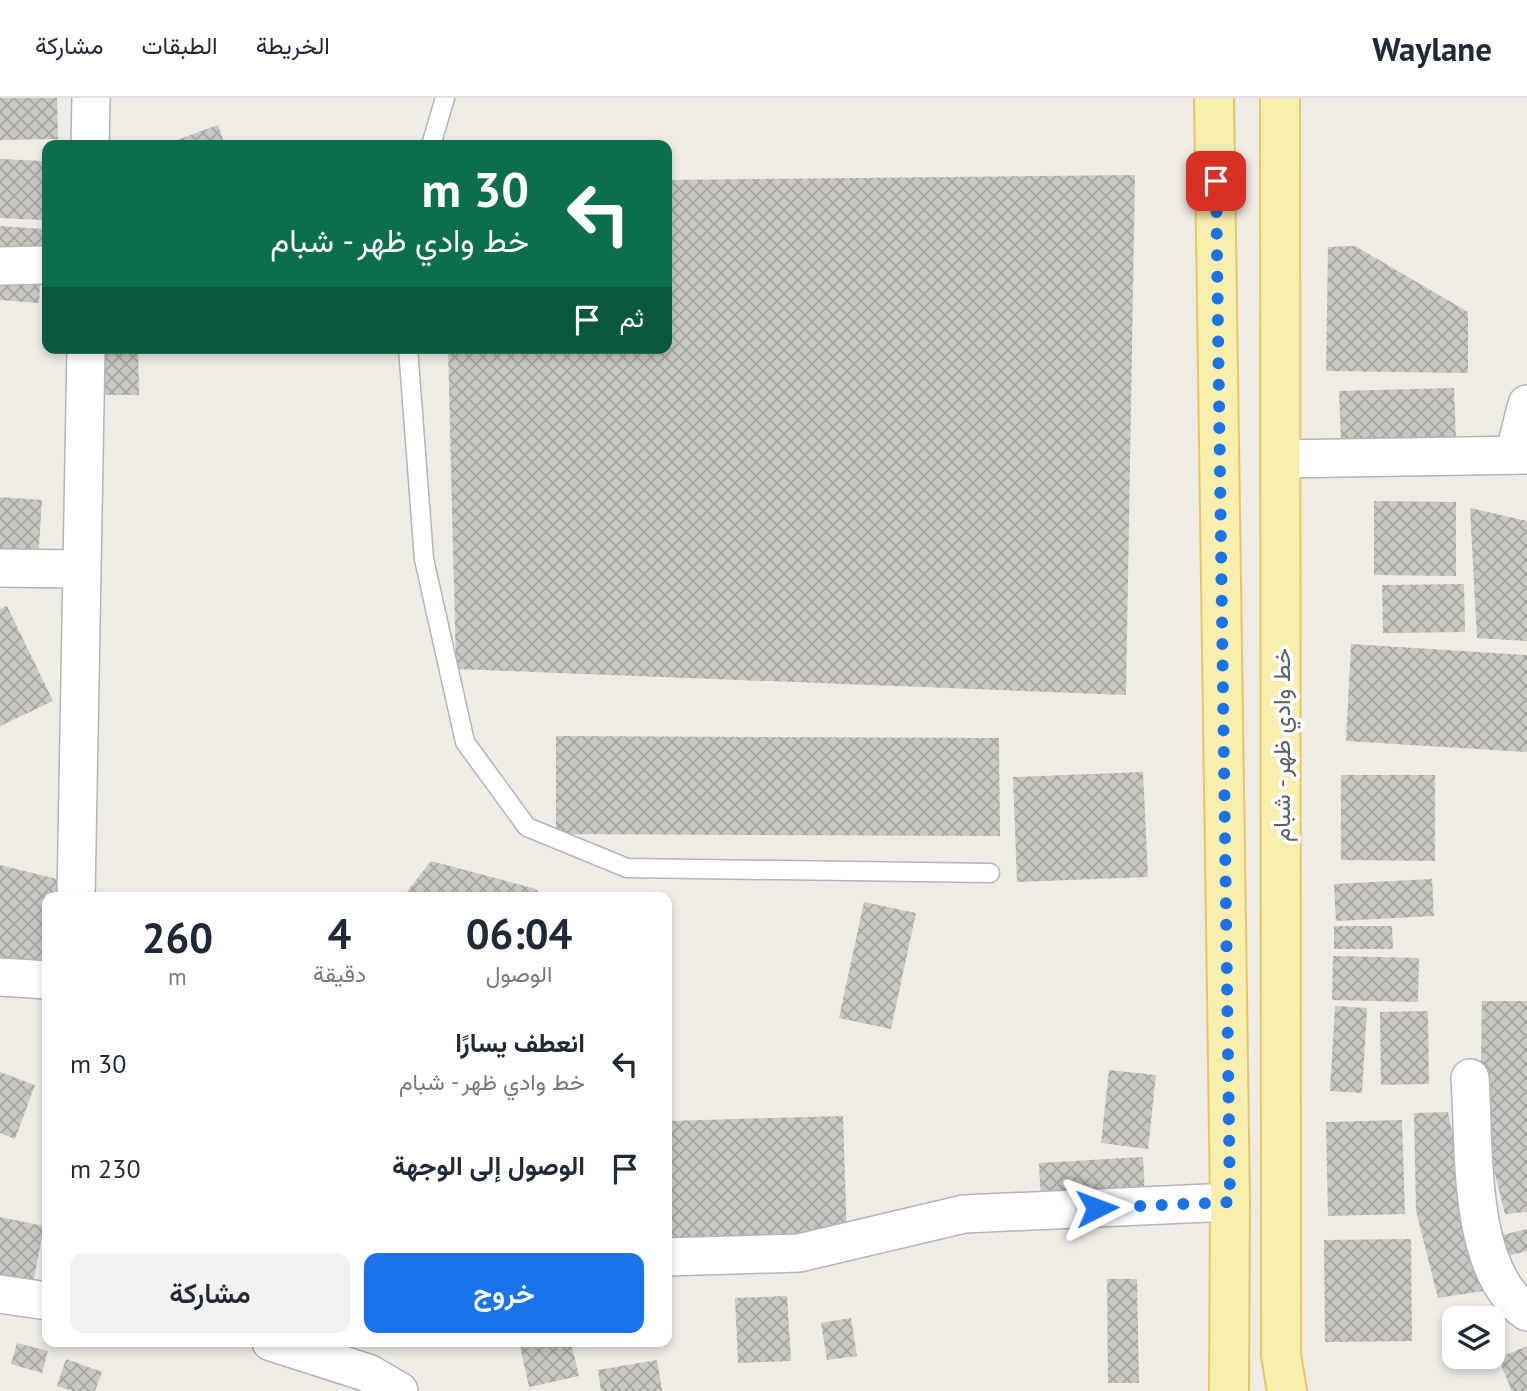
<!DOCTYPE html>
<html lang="ar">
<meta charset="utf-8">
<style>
:root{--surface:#fff;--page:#f2f2f3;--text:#1f2937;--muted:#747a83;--line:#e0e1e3;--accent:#1a73e8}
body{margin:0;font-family:"PT Sans",Vazirmatn,sans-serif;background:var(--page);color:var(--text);direction:rtl;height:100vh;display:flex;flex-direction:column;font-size:26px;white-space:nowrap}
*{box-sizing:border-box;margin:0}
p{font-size:23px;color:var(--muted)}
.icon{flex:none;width:38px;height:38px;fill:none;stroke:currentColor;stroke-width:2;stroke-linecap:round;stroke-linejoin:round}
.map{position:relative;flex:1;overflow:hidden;direction:ltr}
.drawer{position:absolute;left:42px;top:794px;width:630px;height:455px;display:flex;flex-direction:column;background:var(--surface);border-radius:14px;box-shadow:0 4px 10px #0003;direction:rtl}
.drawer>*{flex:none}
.hud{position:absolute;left:42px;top:42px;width:630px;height:214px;border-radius:14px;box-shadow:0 4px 10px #0003;direction:rtl;background:#0b6e4f;color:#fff;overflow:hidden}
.controls{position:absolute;left:1442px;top:1208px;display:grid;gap:14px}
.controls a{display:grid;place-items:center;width:63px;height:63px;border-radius:14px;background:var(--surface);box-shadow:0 4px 10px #0003;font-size:35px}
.pin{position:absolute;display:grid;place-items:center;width:60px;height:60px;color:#fff;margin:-30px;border-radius:14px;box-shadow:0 4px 10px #0006}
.me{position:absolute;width:77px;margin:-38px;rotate:87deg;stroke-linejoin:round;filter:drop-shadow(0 0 5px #0008)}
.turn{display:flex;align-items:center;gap:24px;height:147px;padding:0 28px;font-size:32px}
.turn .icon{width:91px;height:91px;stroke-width:2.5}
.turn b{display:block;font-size:49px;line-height:60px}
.then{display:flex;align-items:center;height:66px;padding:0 28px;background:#0003;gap:14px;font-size:26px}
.eta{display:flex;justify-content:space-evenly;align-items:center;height:119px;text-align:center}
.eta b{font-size:42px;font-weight:600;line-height:49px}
.primary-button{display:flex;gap:14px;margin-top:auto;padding:14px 28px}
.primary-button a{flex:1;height:80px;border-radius:14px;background:var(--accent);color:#fff;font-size:28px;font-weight:600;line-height:80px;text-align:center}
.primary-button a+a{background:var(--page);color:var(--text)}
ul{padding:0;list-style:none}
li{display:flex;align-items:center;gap:21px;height:105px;padding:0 28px}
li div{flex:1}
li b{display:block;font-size:26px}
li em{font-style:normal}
header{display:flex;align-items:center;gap:42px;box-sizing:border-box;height:98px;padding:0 35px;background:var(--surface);border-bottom:2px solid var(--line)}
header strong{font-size:33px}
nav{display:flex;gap:38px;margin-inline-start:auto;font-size:24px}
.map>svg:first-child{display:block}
</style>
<header>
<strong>Waylane</strong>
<nav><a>الخريطة</a><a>الطبقات</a><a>مشاركة</a></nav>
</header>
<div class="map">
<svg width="1527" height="1293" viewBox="0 0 1527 1293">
<defs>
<pattern id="building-cross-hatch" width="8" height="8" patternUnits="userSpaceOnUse" patternTransform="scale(1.75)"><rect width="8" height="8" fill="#c9c7c2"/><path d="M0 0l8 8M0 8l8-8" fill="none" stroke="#a6a5a1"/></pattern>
</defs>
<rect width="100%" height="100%" fill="#eeece5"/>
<!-- building -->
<g fill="url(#building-cross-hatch)">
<polygon points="0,0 57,0 58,41 0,42"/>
<polygon points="218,27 225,47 163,47"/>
<polygon points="0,61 45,63 43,122 0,120"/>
<polygon points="1135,77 1126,597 456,571 448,250 667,250 667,82"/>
<polygon points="0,128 43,131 39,205 0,202"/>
<polygon points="1355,148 1468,214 1468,275 1326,273 1328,149"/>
<polygon points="138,250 139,297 94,297 93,251"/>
<polygon points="1454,290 1456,342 1341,344 1339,293"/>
<polygon points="0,399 42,402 38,464 0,462"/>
<polygon points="1374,403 1456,404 1456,478 1374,477"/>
<polygon points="1470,410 1527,423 1527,543 1477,540"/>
<polygon points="1464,486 1465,534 1383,535 1382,487"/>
<polygon points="7,508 53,603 0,628 0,511"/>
<polygon points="1351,546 1527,557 1527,654 1346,643"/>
<polygon points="556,638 999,640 1000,738 556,736"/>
<polygon points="1143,674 1148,779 1017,784 1013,679"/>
<polygon points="1341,677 1435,677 1435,763 1341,762"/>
<polygon points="431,763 536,791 543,800 406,800 406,795"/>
<polygon points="0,767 61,782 57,800 47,800 47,839 40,871 0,861"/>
<polygon points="1432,781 1434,818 1336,823 1334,786"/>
<polygon points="864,804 916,815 891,931 839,920"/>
<polygon points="1334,828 1392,828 1393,851 1334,851"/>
<polygon points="1333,858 1419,860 1418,904 1332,902"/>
<polygon points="1482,903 1527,903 1527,1114 1505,1116 1480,1016"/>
<polygon points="1335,908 1367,910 1362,995 1330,993"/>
<polygon points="1428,913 1429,986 1381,987 1380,914"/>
<polygon points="1109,972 1156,977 1148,1051 1101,1045"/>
<polygon points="0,974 35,987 15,1041 0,1035"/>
<polygon points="1448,1014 1483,1193 1438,1200 1416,1113 1414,1015"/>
<polygon points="843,1018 847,1143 667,1148 667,1023"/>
<polygon points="1402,1022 1405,1116 1328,1118 1326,1024"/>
<polygon points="1143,1059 1145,1098 1041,1104 1039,1065"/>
<polygon points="0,1119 44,1128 32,1191 0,1185"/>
<polygon points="1527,1131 1527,1153 1507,1158 1502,1137"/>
<polygon points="1411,1141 1412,1243 1325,1244 1324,1142"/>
<polygon points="1107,1181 1137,1181 1139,1285 1108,1285"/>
<polygon points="787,1198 791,1263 738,1265 735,1200"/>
<polygon points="851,1220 857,1258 827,1262 821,1225"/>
<polygon points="519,1244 571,1244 579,1278 529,1289"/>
<polygon points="17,1245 48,1253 42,1275 11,1266"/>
<polygon points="1527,1248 1527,1293 1512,1293 1498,1260"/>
<polygon points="66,1261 102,1274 95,1293 73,1293 57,1288"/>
<polygon points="657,1262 662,1293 601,1293 598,1272"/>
</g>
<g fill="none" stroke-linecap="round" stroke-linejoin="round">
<defs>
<g id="service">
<polyline points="431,47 445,0"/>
<polyline points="408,250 424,461 465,644 527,729 627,770 990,775"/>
</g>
<g id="minor">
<polyline points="90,47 91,0"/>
<polyline points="0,168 47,167"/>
<polyline points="1514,357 1527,306"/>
<polyline points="1281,361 1527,357"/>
<polyline points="0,470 80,471"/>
<polyline points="76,800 86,250"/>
<polyline points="0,879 47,882"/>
<path d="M1470,980c5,68 -4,191 57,234"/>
<polyline points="667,1159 799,1155 964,1116 1230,1104"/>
<polyline points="0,1196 47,1203"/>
<polyline points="271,1244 368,1275 399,1293"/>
</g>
<g id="primary">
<polyline points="1214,0 1230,1104 1229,1293"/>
<polyline points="1280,0 1281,1257 1287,1293"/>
</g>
</defs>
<!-- service casing -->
<use href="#service" stroke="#b2b5b9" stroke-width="21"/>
<!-- minor casing -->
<use href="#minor" stroke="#b2b5b9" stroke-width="40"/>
<!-- primary casing -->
<use href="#primary" stroke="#e6c666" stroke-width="42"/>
<!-- service -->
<use href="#service" stroke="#fff" stroke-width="18"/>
<!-- minor -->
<use href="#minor" stroke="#fff" stroke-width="37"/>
<!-- primary -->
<use href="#primary" stroke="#f8efaf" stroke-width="38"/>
</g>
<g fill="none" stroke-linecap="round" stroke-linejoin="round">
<!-- route -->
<polyline stroke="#1a73e8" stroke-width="12" stroke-dasharray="0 21.6" points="1097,1110 1230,1104 1216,83"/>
</g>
<g text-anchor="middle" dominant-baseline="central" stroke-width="7" stroke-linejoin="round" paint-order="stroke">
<!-- street labels -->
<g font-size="24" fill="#5d6064" stroke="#fff">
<text transform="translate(1281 647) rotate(-90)">خط وادي ظهر - شبام</text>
</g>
</g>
</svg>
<div class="controls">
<a><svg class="icon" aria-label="layers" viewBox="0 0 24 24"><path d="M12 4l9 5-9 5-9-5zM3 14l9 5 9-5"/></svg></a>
</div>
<div class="pin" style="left:1216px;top:83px;background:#d93025"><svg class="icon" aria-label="arrive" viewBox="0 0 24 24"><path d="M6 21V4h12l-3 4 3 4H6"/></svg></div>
<svg class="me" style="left:1097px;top:1110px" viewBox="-20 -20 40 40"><path d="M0-17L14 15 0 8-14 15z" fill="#1a73e8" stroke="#fff" stroke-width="4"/></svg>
<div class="hud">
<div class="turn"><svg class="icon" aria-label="left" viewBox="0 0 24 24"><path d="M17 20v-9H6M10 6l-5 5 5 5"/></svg><div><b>30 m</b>خط وادي ظهر - شبام</div></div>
<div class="then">ثم<svg class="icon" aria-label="arrive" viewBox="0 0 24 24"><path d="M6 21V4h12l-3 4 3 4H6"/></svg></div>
</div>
<section class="drawer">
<div class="eta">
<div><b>06:04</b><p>الوصول</p></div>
<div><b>4</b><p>دقيقة</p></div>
<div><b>260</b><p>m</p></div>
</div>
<ul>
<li><svg class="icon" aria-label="left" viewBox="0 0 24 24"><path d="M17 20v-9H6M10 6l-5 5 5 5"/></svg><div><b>انعطف يسارًا</b><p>خط وادي ظهر - شبام</p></div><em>30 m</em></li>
<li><svg class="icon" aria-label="arrive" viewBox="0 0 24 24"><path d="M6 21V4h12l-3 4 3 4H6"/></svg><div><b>الوصول إلى الوجهة</b></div><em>230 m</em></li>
</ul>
<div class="primary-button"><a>خروج</a><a>مشاركة</a></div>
</section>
</div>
